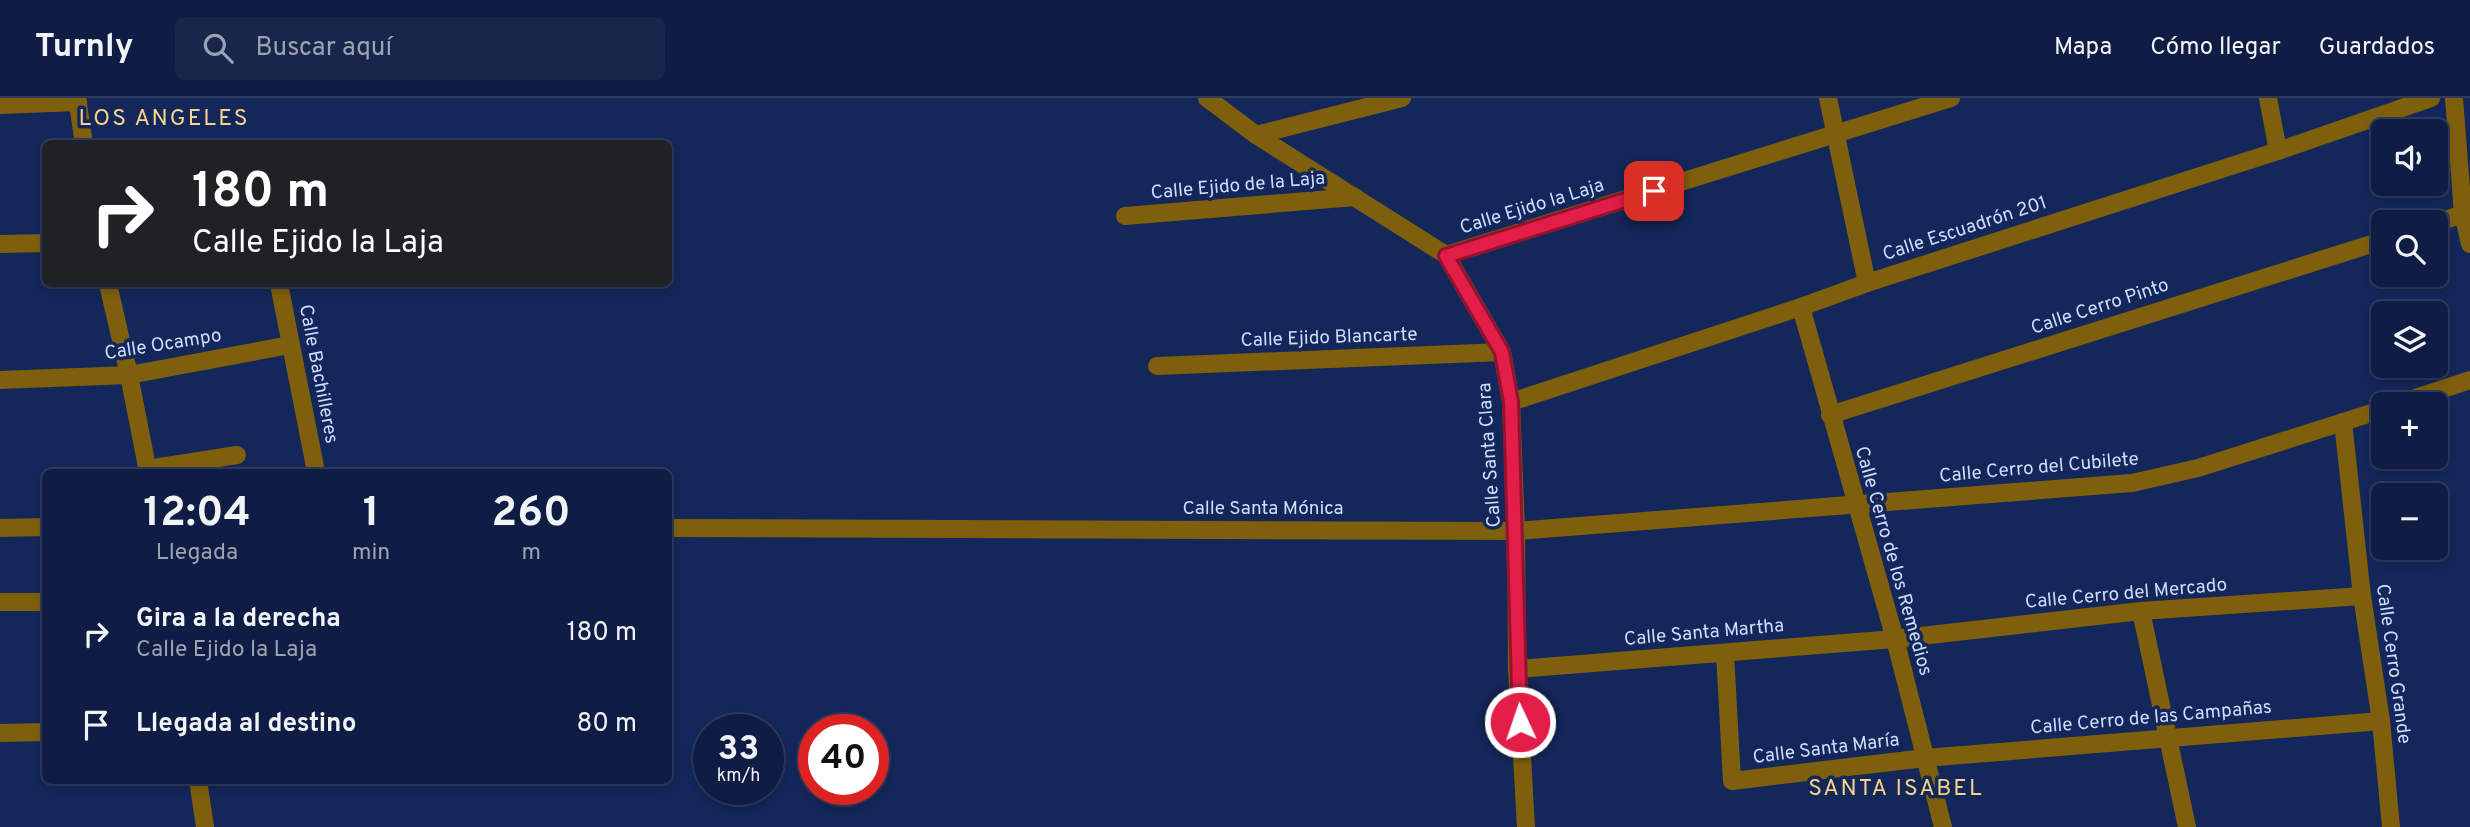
<!DOCTYPE html>
<html lang="es">
<meta charset="utf-8">
<style>
:root{--surface:#0f1d44;--page:#18264b;--text:#f1f3f6;--muted:#9ba2b2;--line:#2f3b5d}
body{margin:0;font-family:Overpass,sans-serif;background:var(--page);color:var(--text);height:100vh;display:flex;flex-direction:column;font-size:26px;white-space:nowrap}
*{box-sizing:border-box;margin:0}
p{font-size:23px;color:var(--muted)}
.icon{flex:none;width:38px;height:38px;fill:none;stroke:currentColor;stroke-width:2;stroke-linecap:round;stroke-linejoin:round}
.map{position:relative;flex:1;overflow:hidden}
.panel{position:absolute;left:42px;top:371px;width:630px;height:315px;display:flex;flex-direction:column;background:var(--surface);border-radius:10px;box-shadow:0 4px 10px #0003,0 0 0 2px var(--line)}
.panel>*{flex:none}
.top-card{position:absolute;left:42px;top:42px;width:630px;height:147px;border-radius:10px;box-shadow:0 4px 10px #0003,0 0 0 2px var(--line);background:#202124;color:#fff;overflow:hidden}
.controls{position:absolute;left:2371px;top:21px;display:grid;gap:14px}
.controls a{display:grid;place-items:center;width:77px;height:77px;border-radius:10px;background:var(--surface);box-shadow:0 4px 10px #0003,0 0 0 2px var(--line);font-size:35px}
.speed{position:absolute;left:693px;top:616px;display:flex;gap:14px;font-size:35px;font-weight:700;text-align:center}
.speed>*{display:grid;place-content:center;width:91px;height:91px;border-radius:50%;background:var(--surface);box-shadow:0 4px 10px #0003,0 0 0 2px var(--line);line-height:1}
.speed small{font-size:18px;font-weight:400}
.speed .limit{border:10px solid #d22;background:#fff;color:#111}
.pin{position:absolute;display:grid;place-items:center;width:60px;height:60px;color:#fff;margin:-30px;border-radius:14px;box-shadow:0 4px 10px #0006}
.me{position:absolute;width:77px;margin:-38px;rotate:357deg;stroke-linejoin:round;filter:drop-shadow(0 0 5px #0008)}
.turn{display:flex;align-items:center;gap:24px;height:147px;padding:0 35px;font-size:32px}
.turn .icon{width:91px;height:91px;stroke-width:2.5}
.turn b{display:block;font-size:49px;line-height:60px}
.eta{display:flex;justify-content:space-evenly;align-items:center;height:119px;text-align:center}
.eta b{font-size:42px;font-weight:700;line-height:49px}
ul{padding:0;list-style:none}
li{display:flex;align-items:center;gap:21px;height:91px;padding:0 35px}
li div{flex:1}
li b{display:block;font-size:26px}
li em{font-style:normal}
header{display:flex;align-items:center;gap:42px;box-sizing:border-box;height:98px;padding:0 35px;background:var(--surface);border-bottom:2px solid var(--line)}
header strong{font-size:33px}
nav{display:flex;gap:38px;margin-inline-start:auto;font-size:24px}
.search{width:490px;height:63px;background:var(--page);display:flex;align-items:center;gap:18px;box-sizing:border-box;padding:0 24px;border-radius:10px;color:var(--muted);font-size:26px}
.map>svg:first-child{display:block}
</style>
<header>
<strong>Turnly</strong>
<div class="search"><svg class="icon" aria-label="search" viewBox="0 0 24 24"><circle cx="10" cy="10" r="6"/><path d="M15 15l6 6"/></svg>Buscar aquí</div>
<nav><a>Mapa</a><a>Cómo llegar</a><a>Guardados</a></nav>
</header>
<div class="map">
<svg width="2470" height="729" viewBox="0 0 2470 729">
<rect width="100%" height="100%" fill="#14275a"/>
<g fill="none" stroke-linecap="round" stroke-linejoin="round">
<!-- minor -->
<g stroke="#7e5f0b" stroke-width="18">
<polyline points="77,0 84,46"/>
<polyline points="1828,0 1867,185"/>
<polyline points="2268,0 2278,53"/>
<polyline points="2454,0 2463,116 2470,146"/>
<polyline points="0,7 78,4"/>
<polyline points="1256,37 1402,0"/>
<polyline points="1125,118 1355,99"/>
<polyline points="2436,125 2463,116"/>
<polyline points="0,146 46,145"/>
<polyline points="1446,157 1951,0"/>
<polyline points="108,186 129,277 148,374"/>
<polyline points="279,186 316,374"/>
<polyline points="1801,209 1895,541 1943,729"/>
<polyline points="1157,268 1502,254"/>
<polyline points="0,282 129,277 290,247"/>
<polyline points="2397,306 2470,282"/>
<polyline points="1830,317 2384,142"/>
<polyline points="2343,324 2362,498 2381,623 2391,729"/>
<polyline points="147,371 237,357"/>
<polyline points="0,430 46,429"/>
<polyline points="668,430 1516,433 2132,385 2198,370 2384,311"/>
<polyline points="0,504 46,504"/>
<polyline points="2141,513 2187,729"/>
<polyline points="1725,555 1732,683 1925,660 2381,623"/>
<polyline points="1517,571 1895,541 2141,513 2362,498"/>
<polyline points="0,635 46,634"/>
<polyline points="198,682 205,729"/>
</g>
<!-- tertiary -->
<g stroke="#7e5f0b" stroke-width="18">
<polyline points="1207,0 1256,37 1446,157 1502,254 1511,304 1516,433 1517,571 1526,729"/>
<polyline points="1511,304 1801,209 1867,185 2278,53 2431,0"/>
</g>
</g>
<g fill="none" stroke-linecap="round" stroke-linejoin="round">
<defs>
<polyline id="route" points="1520,624 1511,304 1502,254 1446,158 1654,93"/>
</defs>
<!-- route casing -->
<use href="#route" stroke="#92132f" stroke-width="18"/>
<!-- route -->
<use href="#route" stroke="#e11d48" stroke-width="12"/>
</g>
<g text-anchor="middle" dominant-baseline="central" stroke-width="7" stroke-linejoin="round" paint-order="stroke">
<!-- street labels -->
<g font-size="19" fill="#ceddfe" stroke="#14275a">
<text transform="translate(1238 88) rotate(-5)">Calle Ejido de la Laja</text>
<text transform="translate(1532 109) rotate(-17)">Calle Ejido la Laja</text>
<text transform="translate(1965 131) rotate(-18)">Calle Escuadrón 201</text>
<text transform="translate(2100 209) rotate(-18)">Calle Cerro Pinto</text>
<text transform="translate(1329 240) rotate(-2)">Calle Ejido Blancarte</text>
<text transform="translate(163 247) rotate(-9)">Calle Ocampo</text>
<text transform="translate(318 276) rotate(79)">Calle Bachilleres</text>
<text transform="translate(1490 357) rotate(-94)">Calle Santa Clara</text>
<text transform="translate(2039 370) rotate(-5)">Calle Cerro del Cubilete</text>
<text x="1263" y="411">Calle Santa Mónica</text>
<text transform="translate(1893 463) rotate(74)">Calle Cerro de los Remedios</text>
<text transform="translate(2126 496) rotate(-5)">Calle Cerro del Mercado</text>
<text transform="translate(1704 535) rotate(-5)">Calle Santa Martha</text>
<text transform="translate(2393 566) rotate(82)">Calle Cerro Grande</text>
<text transform="translate(2151 620) rotate(-5)">Calle Cerro de las Campañas</text>
<text transform="translate(1826 651) rotate(-7)">Calle Santa María</text>
</g>
<!-- quarter labels -->
<g font-size="23" letter-spacing="2" fill="#f5d389" stroke="#14275a">
<text x="164" y="21">LOS ANGELES</text>
<text x="1896" y="691">SANTA ISABEL</text>
</g>
</g>
</svg>
<div class="controls">
<a><svg class="icon" aria-label="sound" viewBox="0 0 24 24"><path d="M4 9h4l5-4v14l-5-4H4zM17 9q2 3 0 6"/></svg></a>
<a><svg class="icon" aria-label="search" viewBox="0 0 24 24"><circle cx="10" cy="10" r="6"/><path d="M15 15l6 6"/></svg></a>
<a><svg class="icon" aria-label="layers" viewBox="0 0 24 24"><path d="M12 4l9 5-9 5-9-5zM3 14l9 5 9-5"/></svg></a>
<a>+</a>
<a>−</a>
</div>
<div class="speed"><div>33<small>km/h</small></div><div class="limit">40</div></div>
<div class="pin" style="left:1654px;top:93px;background:#d93025"><svg class="icon" aria-label="arrive" viewBox="0 0 24 24"><path d="M6 21V4h12l-3 4 3 4H6"/></svg></div>
<svg class="me" style="left:1520px;top:624px" viewBox="-20 -20 40 40"><circle r="17" fill="#e11d48" stroke="#fff" stroke-width="3"/><path d="M0-11L8 9 0 5-8 9z" fill="#fff"/></svg>
<div class="top-card">
<div class="turn"><svg class="icon" aria-label="right" viewBox="0 0 24 24"><path d="M7 20v-9h11M14 6l5 5-5 5"/></svg><div><b>180 m</b>Calle Ejido la Laja</div></div>
</div>
<section class="panel">
<div class="eta">
<div><b>12:04</b><p>Llegada</p></div>
<div><b>1</b><p>min</p></div>
<div><b>260</b><p>m</p></div>
</div>
<ul>
<li><svg class="icon" aria-label="right" viewBox="0 0 24 24"><path d="M7 20v-9h11M14 6l5 5-5 5"/></svg><div><b>Gira a la derecha</b><p>Calle Ejido la Laja</p></div><em>180 m</em></li>
<li><svg class="icon" aria-label="arrive" viewBox="0 0 24 24"><path d="M6 21V4h12l-3 4 3 4H6"/></svg><div><b>Llegada al destino</b></div><em>80 m</em></li>
</ul>
</section>
</div>
